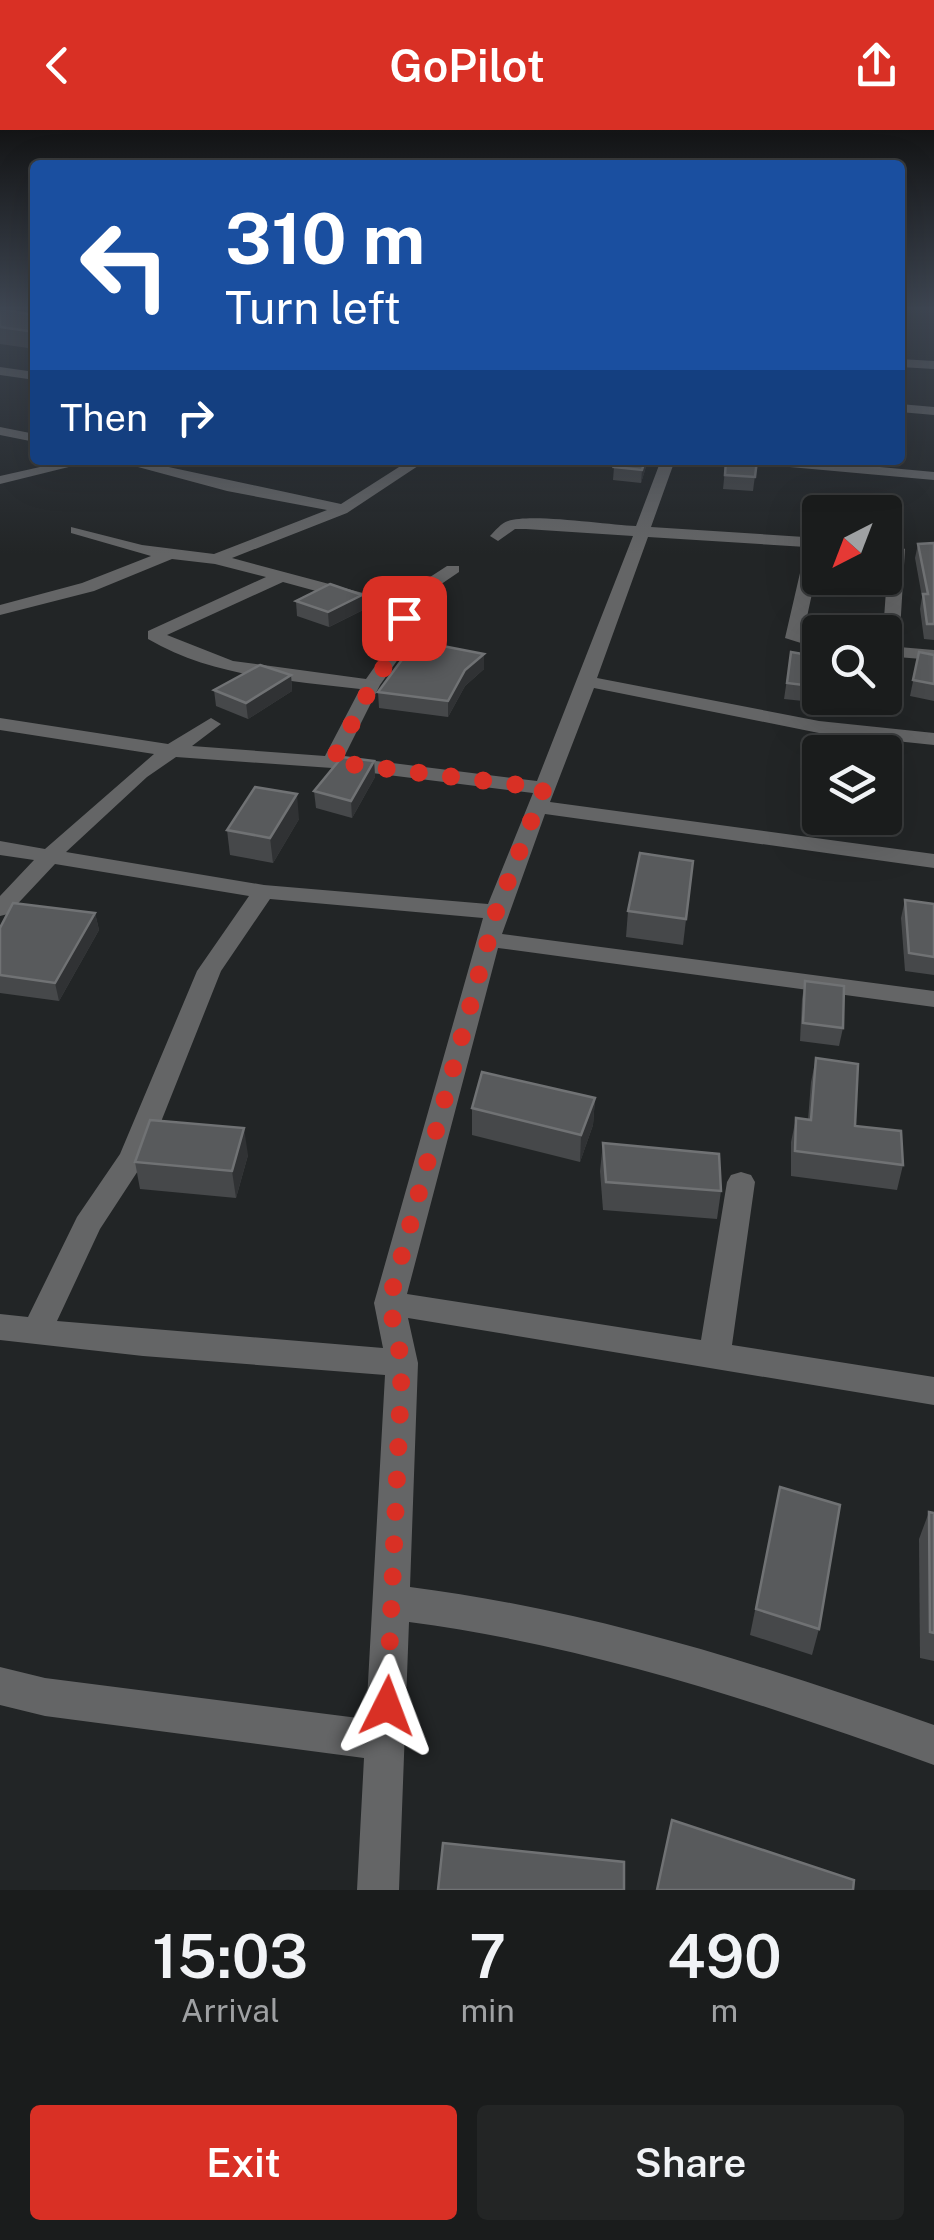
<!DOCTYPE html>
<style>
:root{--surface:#1a1c1c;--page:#232525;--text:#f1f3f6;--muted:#9fa1a3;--line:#383a3b;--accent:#d93025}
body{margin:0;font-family:"Public Sans",sans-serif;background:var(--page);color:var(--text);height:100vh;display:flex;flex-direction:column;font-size:38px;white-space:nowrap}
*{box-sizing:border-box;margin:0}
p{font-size:32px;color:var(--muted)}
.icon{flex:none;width:55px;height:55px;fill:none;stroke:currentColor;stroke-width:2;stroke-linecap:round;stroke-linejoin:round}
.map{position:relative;height:1760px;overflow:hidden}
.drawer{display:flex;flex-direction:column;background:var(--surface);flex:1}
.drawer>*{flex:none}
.guide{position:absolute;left:30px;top:30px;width:875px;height:305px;border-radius:10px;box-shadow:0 10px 40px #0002,0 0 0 2px var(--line);background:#1a4fa0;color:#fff;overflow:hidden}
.needle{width:65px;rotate:222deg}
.buttons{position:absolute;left:802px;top:365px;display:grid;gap:20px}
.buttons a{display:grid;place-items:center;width:100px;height:100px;border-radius:10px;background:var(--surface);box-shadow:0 10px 40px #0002,0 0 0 2px var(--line);font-size:50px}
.pin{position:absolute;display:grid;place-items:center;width:85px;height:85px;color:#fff;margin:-42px;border-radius:20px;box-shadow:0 5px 15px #0006}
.me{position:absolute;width:110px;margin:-55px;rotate:3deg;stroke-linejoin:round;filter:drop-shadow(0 0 8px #0008)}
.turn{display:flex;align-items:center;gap:35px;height:210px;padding:0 30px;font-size:45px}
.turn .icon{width:130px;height:130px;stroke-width:2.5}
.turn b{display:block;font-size:70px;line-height:85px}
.then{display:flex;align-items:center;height:95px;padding:0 30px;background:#0003;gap:20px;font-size:38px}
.eta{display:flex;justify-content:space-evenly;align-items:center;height:170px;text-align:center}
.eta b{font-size:60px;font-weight:600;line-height:70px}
.primary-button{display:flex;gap:20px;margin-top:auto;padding:20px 30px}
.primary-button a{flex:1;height:115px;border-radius:10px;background:var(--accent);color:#fff;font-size:40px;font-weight:600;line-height:115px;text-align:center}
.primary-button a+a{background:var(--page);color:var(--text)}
header{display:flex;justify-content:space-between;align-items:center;height:130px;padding:0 30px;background:var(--accent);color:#fff;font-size:45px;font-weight:600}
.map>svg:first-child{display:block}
</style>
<header><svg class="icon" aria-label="back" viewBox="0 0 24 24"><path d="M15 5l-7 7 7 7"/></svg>GoPilot<svg class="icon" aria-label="share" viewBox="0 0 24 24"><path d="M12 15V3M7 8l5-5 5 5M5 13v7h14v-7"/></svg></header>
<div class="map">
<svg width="934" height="1760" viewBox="0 0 934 1760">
<rect width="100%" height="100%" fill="#222526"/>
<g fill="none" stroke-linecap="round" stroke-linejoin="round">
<!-- street -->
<g fill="#646566" fill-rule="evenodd">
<polygon points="900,229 934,231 934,239 900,237"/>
<polygon points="0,237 35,242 35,250 0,245"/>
<polygon points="900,274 934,277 934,285 900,282"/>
<polygon points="0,297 35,304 35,312 0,305"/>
<polygon points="71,330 97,330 0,354 0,346"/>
<path d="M112,330h24l205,44 69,-44h17l-80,53 -115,45 161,43 54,-35h12v6l-56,38 10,9 2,16 -35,50 -36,72 193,24 96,-245 -107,-7h-11l-17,12 -8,-5c5,-5 11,-13 18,-15 24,-8 99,4 128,5l25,-66h14l-24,67 169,11v19l-17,78 17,4v10l-35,-11 21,-91 -158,-10 -51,141 222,43 115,12v12l-115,-12 -225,-45 -44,114 384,52v14l-389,-54 -43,120 432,57v16l-436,-59 -91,346 294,46 26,-158 4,-7 10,-3 10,3 4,7 -23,163 202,32v28l-526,-87 10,45 -8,224c181,23 353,78 524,138v40c-172,-62 -344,-119 -525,-143l-10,268h-42l7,-132 -319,-42 -45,-11v-38l45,11 321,41 19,-344 -242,-19 -143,-16v-26l28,3 49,-100 43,-63 77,-183 52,-75 -194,-32 -47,50 -8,2v-20l34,-36 -34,-5v-14l45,8 109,-95 -154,-24v-12l168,26 43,-26 10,6 -29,22 133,10 35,-67c-74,-9 -147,-12 -212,-50v-8l118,-54 -51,-13 -43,-5 -78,32 -94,24v-10l82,-22 69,-27 -80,-23v-6l71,18 72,9 113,-44 -100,-19zM283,452l99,27 14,12 1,14 -31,44 -133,-18 -66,-26zM176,627l156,11 201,25 -45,111 -224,-19 -198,-33 81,-75zM270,769l213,19 -109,385 9,45 -326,-27 43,-92 47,-72 74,-186z"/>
<polygon points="750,330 804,330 934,342 934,350 757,334"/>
<polygon points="897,414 905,419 899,517 934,520 934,530 885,526 883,502 889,419"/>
</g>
</g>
<!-- wall -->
<g fill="#46484a">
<polygon points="0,179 35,185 35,219 0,214"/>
<polygon points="648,330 641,353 613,350 614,337"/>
<polygon points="726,330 757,330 753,361 723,359"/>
<polygon points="934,413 934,510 924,509 920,479 922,467 915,428 918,414"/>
<polygon points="296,471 363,480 329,497 297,486"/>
<polygon points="791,522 820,527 820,568 823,568 822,573 784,569"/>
<polygon points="919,522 934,525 934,571 910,566"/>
<polygon points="484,524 484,539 465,556 448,587 379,578 378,562"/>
<polygon points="291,545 292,561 248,589 216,576 214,560"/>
<polygon points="374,631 375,647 352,688 316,678 314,661"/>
<polygon points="299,689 273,733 230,725 227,700"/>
<polygon points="693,731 683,815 626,807 628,781"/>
<polygon points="905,770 934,774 934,845 905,841 901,788"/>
<polygon points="95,783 99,800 59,871 0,863 0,798"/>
<polygon points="805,851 843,898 839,916 800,911 802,869"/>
<polygon points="816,928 855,996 903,1035 897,1060 791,1046 791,1012 796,988 808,990 811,952"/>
<polygon points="595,968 593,995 580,1032 472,1005 472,978"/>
<polygon points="603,1013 721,1061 717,1089 603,1080 600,1041"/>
<polygon points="248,1025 236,1068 140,1059 135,1032"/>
<polygon points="780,1357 819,1499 812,1525 750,1505"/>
<polygon points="929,1382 934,1383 934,1531 920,1528 919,1409"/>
</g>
<!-- shaded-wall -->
<g fill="#303234">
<polygon points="645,330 648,330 641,353 642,340"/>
<polygon points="362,465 363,480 329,497 328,482"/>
<polygon points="484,524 484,539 465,556 448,587 448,571 465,540"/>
<polygon points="291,545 292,561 248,589 246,573"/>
<polygon points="374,631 375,647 352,688 351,671"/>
<polygon points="297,664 299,689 273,733 270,708"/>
<polygon points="95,783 99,800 59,871 55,853"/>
<polygon points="595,968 593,995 580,1032 581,1005"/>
<polygon points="244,998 248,1025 236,1068 232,1041"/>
</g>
<!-- building -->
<g fill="#585a5c" stroke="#707274" stroke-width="2.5">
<polygon points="0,179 35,185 35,202 0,197"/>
<polygon points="618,330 645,330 642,340 614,337"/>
<polygon points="726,330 757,330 755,347 725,345"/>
<polygon points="934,413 934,494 927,494 923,464 928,464 918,414"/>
<polygon points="330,454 362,465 328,482 296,471"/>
<polygon points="422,512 484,524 465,540 448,571 378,562 407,523"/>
<polygon points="791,522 820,527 820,557 787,553"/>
<polygon points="919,522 934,525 934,554 913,550"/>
<polygon points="260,535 291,545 246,573 214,560"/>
<polygon points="342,627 374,631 351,671 314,661"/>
<polygon points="255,657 297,664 270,708 227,700"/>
<polygon points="640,723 693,731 686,789 628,781"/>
<polygon points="905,770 934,774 934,827 909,823"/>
<polygon points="13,773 95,783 55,853 0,845 0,798"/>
<polygon points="805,851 844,856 843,898 803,893"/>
<polygon points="816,928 858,934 855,996 901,1001 903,1035 795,1021 796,988 811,990"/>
<polygon points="482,942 595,968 581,1005 472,978"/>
<polygon points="150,990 244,998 232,1041 135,1032"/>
<polygon points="603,1013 719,1024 721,1061 606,1052"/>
<polygon points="780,1357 840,1375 819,1499 756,1479"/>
<polygon points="929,1382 934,1383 934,1503 930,1502"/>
<polygon points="672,1690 854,1750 853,1760 657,1760"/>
<polygon points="443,1713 624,1732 624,1760 438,1760"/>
</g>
<!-- sky -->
<linearGradient id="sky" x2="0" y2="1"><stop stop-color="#131415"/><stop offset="0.42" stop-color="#3e4652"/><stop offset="1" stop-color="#3e4652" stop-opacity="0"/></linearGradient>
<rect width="934" height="424" fill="url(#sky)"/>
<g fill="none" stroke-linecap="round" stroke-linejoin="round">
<!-- route -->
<polyline stroke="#d93025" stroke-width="18" stroke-dasharray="0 32.4" points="387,1576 402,1233 389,1172 496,782 544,658 332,632 372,555 406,505 404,488"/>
</g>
</svg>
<div class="buttons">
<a><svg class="needle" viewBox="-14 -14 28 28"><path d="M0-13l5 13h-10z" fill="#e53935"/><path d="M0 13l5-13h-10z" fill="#9fa1a3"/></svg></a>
<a><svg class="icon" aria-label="search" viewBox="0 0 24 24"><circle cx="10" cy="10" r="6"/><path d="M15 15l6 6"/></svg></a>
<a><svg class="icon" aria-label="layers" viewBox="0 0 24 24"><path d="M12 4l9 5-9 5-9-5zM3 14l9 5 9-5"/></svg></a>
</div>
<div class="pin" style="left:404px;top:488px;background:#d93025"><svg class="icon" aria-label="arrive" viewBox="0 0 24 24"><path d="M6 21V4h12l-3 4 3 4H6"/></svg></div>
<svg class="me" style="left:387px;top:1576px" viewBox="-20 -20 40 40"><path d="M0-17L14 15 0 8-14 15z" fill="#d93025" stroke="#fff" stroke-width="4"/></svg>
<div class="guide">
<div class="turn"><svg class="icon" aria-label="left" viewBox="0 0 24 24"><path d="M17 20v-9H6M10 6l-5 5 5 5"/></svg><div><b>310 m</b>Turn left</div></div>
<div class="then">Then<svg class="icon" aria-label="right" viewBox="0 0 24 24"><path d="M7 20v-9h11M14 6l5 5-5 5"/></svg></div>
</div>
</div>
<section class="drawer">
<div class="eta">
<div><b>15:03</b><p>Arrival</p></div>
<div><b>7</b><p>min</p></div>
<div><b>490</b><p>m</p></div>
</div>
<div class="primary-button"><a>Exit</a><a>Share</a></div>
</section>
